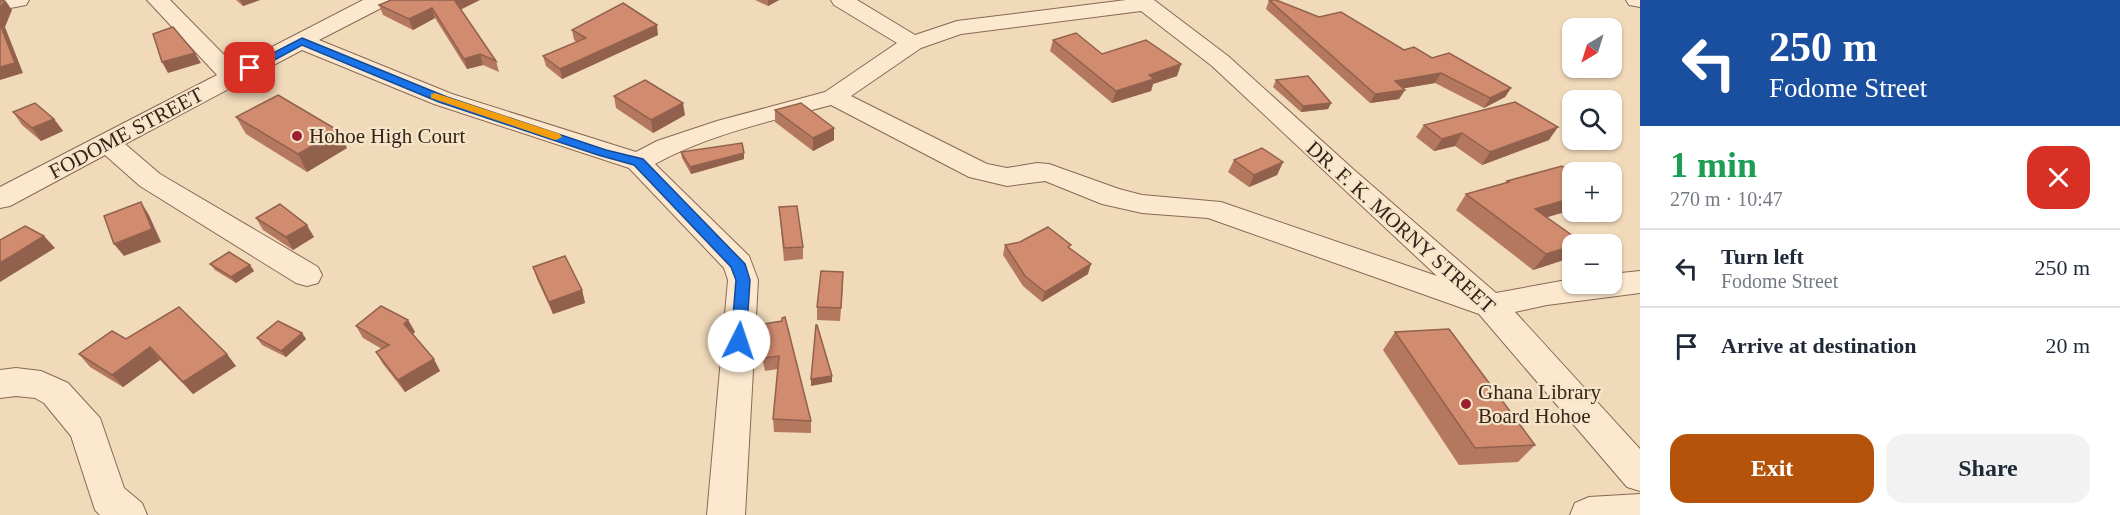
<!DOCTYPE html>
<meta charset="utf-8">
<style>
:root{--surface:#fff;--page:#f2f2f3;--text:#1f2937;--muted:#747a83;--line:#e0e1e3;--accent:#b45309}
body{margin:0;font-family:Georgia,serif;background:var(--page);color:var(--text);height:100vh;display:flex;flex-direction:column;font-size:22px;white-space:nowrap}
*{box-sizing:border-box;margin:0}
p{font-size:20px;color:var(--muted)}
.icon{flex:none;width:33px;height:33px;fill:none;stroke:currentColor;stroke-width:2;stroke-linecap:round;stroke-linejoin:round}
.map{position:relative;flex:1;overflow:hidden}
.drawer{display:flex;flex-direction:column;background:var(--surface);width:480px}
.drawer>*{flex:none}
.guide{background:#1a4fa0;color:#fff;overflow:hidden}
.needle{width:39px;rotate:218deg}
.buttons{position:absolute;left:1562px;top:18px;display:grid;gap:12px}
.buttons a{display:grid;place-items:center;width:60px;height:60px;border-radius:12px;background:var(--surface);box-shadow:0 2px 4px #0004;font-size:30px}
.pin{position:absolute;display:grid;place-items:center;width:51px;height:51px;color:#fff;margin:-26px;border-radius:12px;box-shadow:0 3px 9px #0006}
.me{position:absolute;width:66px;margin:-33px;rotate:4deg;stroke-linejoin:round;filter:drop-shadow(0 0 4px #0008)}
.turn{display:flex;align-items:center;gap:21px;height:126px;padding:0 30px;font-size:27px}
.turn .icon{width:78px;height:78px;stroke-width:2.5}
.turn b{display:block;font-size:42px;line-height:51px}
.round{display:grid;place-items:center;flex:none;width:63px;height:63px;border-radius:18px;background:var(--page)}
.summary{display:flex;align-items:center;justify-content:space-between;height:102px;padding:0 30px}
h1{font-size:36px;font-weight:700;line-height:45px;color:#1e9e55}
.primary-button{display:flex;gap:12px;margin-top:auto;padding:12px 30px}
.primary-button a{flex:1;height:69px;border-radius:18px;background:var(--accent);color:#fff;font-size:24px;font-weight:700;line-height:69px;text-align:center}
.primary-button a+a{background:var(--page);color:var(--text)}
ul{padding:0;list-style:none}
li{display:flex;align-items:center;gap:18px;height:78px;padding:0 30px;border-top:2px solid var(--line)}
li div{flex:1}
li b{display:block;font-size:22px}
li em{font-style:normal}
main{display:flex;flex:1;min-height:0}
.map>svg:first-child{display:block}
</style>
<main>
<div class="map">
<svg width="1640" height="515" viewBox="0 0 1640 515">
<rect width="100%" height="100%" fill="#f0daba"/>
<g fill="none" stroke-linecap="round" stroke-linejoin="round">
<defs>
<g id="minor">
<polygon points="0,0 29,0 26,5 0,10"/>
<path d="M147,0h23l65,66 128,-66h27l-3,5 -68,35 133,54 184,58 21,-11 60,-20 108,-29 72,-49 -63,-38 -3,-5h26l58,35 42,-14 169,-21h28l74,56 125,113 143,124 76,-14v5h39v-10l29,-3v22l-93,12 -32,7 125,137v42l-13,-4 -148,-173 -271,-96 -66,-5 -40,-9 -57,-23 -38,5 -38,-9 -138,-72c-59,16 -122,29 -176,59l94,92 9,24 -13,235h-38l21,-235 -4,-12 -95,-100 -195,-64 -132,-54 -177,94 35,30 158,93 4,8 -4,8 -11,3 -11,-3 -156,-97 -35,-31 -95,51 -10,2v-21l217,-112zM1141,11l71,55 225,210 -216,-74 -79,-7 -23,-6 -70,-25 -12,-1 -30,5 -20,-4 -136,-68 70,-48 40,-14z"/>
<polygon points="1626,0 1640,0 1640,7 1629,5"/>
<polygon points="16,368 41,371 68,383 100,418 124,488 142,503 147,515 100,515 95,510 71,436 44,403 35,398 16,396 0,398 0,370"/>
<polygon points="1640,494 1640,515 1570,515 1575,503 1589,497"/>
</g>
</defs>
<!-- minor casing -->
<use href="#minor" stroke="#886954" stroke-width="2"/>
<!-- minor -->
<use href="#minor" fill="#fbe8ce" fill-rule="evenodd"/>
</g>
<!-- wall -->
<g fill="#b4785f">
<polygon points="236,0 260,0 243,6"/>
<polygon points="755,0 779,0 768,6"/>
<polygon points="1269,0 1404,50 1432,58 1511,88 1505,97 1484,108 1435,83 1403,88 1405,90 1399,99 1370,103 1266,9"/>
<polygon points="379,5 461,10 496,61 499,72 483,65 467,69 435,18 413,30 383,15"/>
<polygon points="572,30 658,35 562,79 546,66 543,56 577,42 574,40"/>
<polygon points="1053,40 1102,54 1181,64 1177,76 1153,84 1151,91 1112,103 1050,51"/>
<polygon points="1276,80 1331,103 1328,109 1301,112 1273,87"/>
<polygon points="614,96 685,115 653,133 616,108"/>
<polygon points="775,110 834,140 813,151 775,122"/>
<polygon points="13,112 54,119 63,131 41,141 22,125"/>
<polygon points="236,117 347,148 307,172 246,134"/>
<polygon points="1424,125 1549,140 1482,165 1455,146 1434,151 1416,137"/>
<polygon points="681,152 744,159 691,174 682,158"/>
<polygon points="1234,160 1283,162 1277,175 1249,187 1228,172"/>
<polygon points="1507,181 1547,217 1583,243 1581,244 1572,244 1572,255 1570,258 1533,270 1456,210 1466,194 1505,183"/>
<polygon points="779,207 803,247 803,259 784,261"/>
<polygon points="256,218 314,237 293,250 263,230"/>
<polygon points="1005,245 1070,248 1088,274 1042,302 1023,286 1003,255"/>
<polygon points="210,264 250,265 254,271 236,283 215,270"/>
<polygon points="533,267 582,290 585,303 553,314 537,279"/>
<polygon points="843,285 840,321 817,320 817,307"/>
<polygon points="408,320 415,332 413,334 440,371 405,392 383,364 376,352 382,349 363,338 356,326"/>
<polygon points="782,321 811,421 811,433 774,432 773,419 778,369 765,371 758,338 757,325"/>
<polygon points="1395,332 1535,445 1518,462 1459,465 1383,350"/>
<polygon points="302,333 306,339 286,357 262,345 257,338"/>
<polygon points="126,339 236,366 193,394 160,360 123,387 90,367 79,354"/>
</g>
<!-- shaded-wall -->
<g fill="#92614d">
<polygon points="5,0 12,10 5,27 23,73 0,80 0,10"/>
<polygon points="240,0 260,0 243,6"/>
<polygon points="456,0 480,0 458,11 455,1"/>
<polygon points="768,0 779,0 768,6"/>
<polygon points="432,8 435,18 413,30 409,19"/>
<polygon points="657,25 658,35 562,79 560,69"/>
<polygon points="195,53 201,63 168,73 162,62"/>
<polygon points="480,54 483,65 467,69 464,59"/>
<polygon points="1181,64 1177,76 1153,84 1151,91 1112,103 1116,91 1149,75"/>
<polygon points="1441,73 1435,83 1389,91 1395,81"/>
<polygon points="1511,88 1505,97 1484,108 1490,98"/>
<polygon points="1405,90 1399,99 1370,103 1375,94"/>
<polygon points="683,103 685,115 653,133 651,120"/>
<polygon points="1331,103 1328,109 1301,112 1303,106"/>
<polygon points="54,119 63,131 41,141 32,128"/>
<polygon points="1558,127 1549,140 1482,165 1490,152"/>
<polygon points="834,128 834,140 813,151 813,138"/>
<polygon points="339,131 347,148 307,172 298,154"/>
<polygon points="1462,133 1455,146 1434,151 1442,139"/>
<polygon points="744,153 744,159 691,174 690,167"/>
<polygon points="1283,162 1277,175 1249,187 1254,175"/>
<polygon points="1572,198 1572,210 1524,224 1535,209"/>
<polygon points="141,202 149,215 161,242 124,256 114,244"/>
<polygon points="307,225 314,237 293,250 286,237"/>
<polygon points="44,236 55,248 0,282 0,263"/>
<polygon points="1572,246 1572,255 1570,258 1533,270 1546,254"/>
<polygon points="1091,264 1088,274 1042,302 1045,292"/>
<polygon points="250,265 254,271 236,283 231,277"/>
<polygon points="582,290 585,303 553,314 549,302"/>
<polygon points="408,320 415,332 410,336 404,324"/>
<polygon points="302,333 306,339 286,357 281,351"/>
<polygon points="150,347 160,360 123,387 112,375"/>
<polygon points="227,354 236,366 193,394 183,382"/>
<polygon points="434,359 440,371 405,392 398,380"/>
<polygon points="832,376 832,382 811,386 811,379"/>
</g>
<!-- building -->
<g fill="#d18b6e" stroke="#92614d" stroke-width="1.5">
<polygon points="4,0 0,10 0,1"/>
<polygon points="391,0 456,0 455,1 496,61 480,54 464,59 432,8 409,19 379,5"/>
<polygon points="1269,0 1276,0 1319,17 1341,12 1404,50 1414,47 1432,58 1449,53 1511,88 1490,98 1441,73 1395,81 1405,90 1375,94"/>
<polygon points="623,3 657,25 560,69 543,56 586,38 572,30"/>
<polygon points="0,24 15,63 0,67"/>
<polygon points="173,27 195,53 162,62 153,34"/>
<polygon points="1076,33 1102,54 1146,40 1181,64 1149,75 1154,79 1116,91 1053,40"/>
<polygon points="1308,76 1331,103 1303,106 1276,80"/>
<polygon points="645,80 683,103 651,120 614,96"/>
<polygon points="278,95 339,131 298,154 236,117"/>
<polygon points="1515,102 1558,127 1490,152 1462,133 1442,139 1424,125"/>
<polygon points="35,103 54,119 32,128 13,112"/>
<polygon points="801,103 834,128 813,138 775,110"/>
<polygon points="742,143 744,153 690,167 681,152"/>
<polygon points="1262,148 1283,162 1254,175 1234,160"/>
<polygon points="1562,166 1572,173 1572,198 1535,209 1583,243 1577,244 1572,244 1572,246 1546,254 1466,194 1509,182 1507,181"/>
<polygon points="141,202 152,229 114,244 104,216"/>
<polygon points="280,204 307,225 286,237 256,218"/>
<polygon points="797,206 803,247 784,248 779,207"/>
<polygon points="25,226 44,236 0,263 0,240"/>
<polygon points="1048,227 1071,245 1068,247 1091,264 1045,292 1025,276 1005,245 1020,242"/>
<polygon points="229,252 250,265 231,277 210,264"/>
<polygon points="565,256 582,290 549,302 533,267"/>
<polygon points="821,271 843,272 841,308 817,307"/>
<polygon points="381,306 408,320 404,324 434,359 398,380 376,352 389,345 356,326"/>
<polygon points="179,307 227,354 183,382 150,347 112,375 79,354 112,331 126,339"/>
<polygon points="785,317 811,421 773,419 779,356 764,358 757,325 782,321 782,318"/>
<polygon points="278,321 302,333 281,351 257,338"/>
<polygon points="816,325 817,325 832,376 811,379"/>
<polygon points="1449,329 1535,445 1475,448 1395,332"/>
</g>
<!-- route -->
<polygon fill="#1a73e8" stroke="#114b97" stroke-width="1.5" points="302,38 447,97 606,150 643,159 745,264 750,280 746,341 744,345 733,345 731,341 736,280 731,267 634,165 598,155 439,102 302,45 254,71 250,72 244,68"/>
<!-- slow -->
<polygon fill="#f59e0b" points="435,93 560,134 562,137 556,140 552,139 431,98 431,94"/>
<!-- markers -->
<g fill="#9a2030" stroke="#f7e5ca" stroke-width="2">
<circle cx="297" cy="136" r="6"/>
<circle cx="1466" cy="404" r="6"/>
</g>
<g text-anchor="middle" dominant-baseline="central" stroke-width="4.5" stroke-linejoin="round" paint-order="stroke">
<!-- street labels -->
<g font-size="21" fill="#36241a" stroke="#f7e5ca">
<text transform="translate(126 133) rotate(-28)">FODOME STREET</text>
<text transform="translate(1401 227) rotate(42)">DR. F. K. MORNY STREET</text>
</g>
<!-- poi labels -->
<g font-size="21" fill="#36241a" stroke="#f7e5ca" text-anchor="start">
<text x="309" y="136">Hohoe High Court</text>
<text x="1478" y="392">Ghana Library<tspan x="1478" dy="24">Board Hohoe</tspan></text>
</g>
</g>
</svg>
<div class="buttons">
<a><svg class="needle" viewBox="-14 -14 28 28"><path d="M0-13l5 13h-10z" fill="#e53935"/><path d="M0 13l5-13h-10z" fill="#747a83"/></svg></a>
<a><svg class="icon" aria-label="search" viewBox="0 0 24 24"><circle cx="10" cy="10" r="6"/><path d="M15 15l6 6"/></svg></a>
<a>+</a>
<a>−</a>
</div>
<div class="pin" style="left:250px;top:68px;background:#d93025"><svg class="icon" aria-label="arrive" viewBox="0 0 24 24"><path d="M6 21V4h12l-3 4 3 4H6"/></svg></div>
<svg class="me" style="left:739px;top:341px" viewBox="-20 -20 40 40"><circle r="19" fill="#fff"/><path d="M0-13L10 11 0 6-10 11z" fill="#1a73e8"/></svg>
</div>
<section class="drawer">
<div class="guide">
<div class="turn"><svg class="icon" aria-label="left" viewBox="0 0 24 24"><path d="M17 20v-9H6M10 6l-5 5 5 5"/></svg><div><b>250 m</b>Fodome Street</div></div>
</div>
<div class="summary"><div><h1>1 min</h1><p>270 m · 10:47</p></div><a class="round" style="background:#d93025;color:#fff"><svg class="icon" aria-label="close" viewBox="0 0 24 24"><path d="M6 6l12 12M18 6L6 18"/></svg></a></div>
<ul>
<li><svg class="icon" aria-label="left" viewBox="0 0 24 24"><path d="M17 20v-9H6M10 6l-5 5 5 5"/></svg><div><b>Turn left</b><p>Fodome Street</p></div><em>250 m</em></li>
<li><svg class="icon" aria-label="arrive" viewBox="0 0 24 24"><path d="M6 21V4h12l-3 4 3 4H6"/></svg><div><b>Arrive at destination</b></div><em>20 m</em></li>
</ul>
<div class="primary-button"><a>Exit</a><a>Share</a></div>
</section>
</main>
